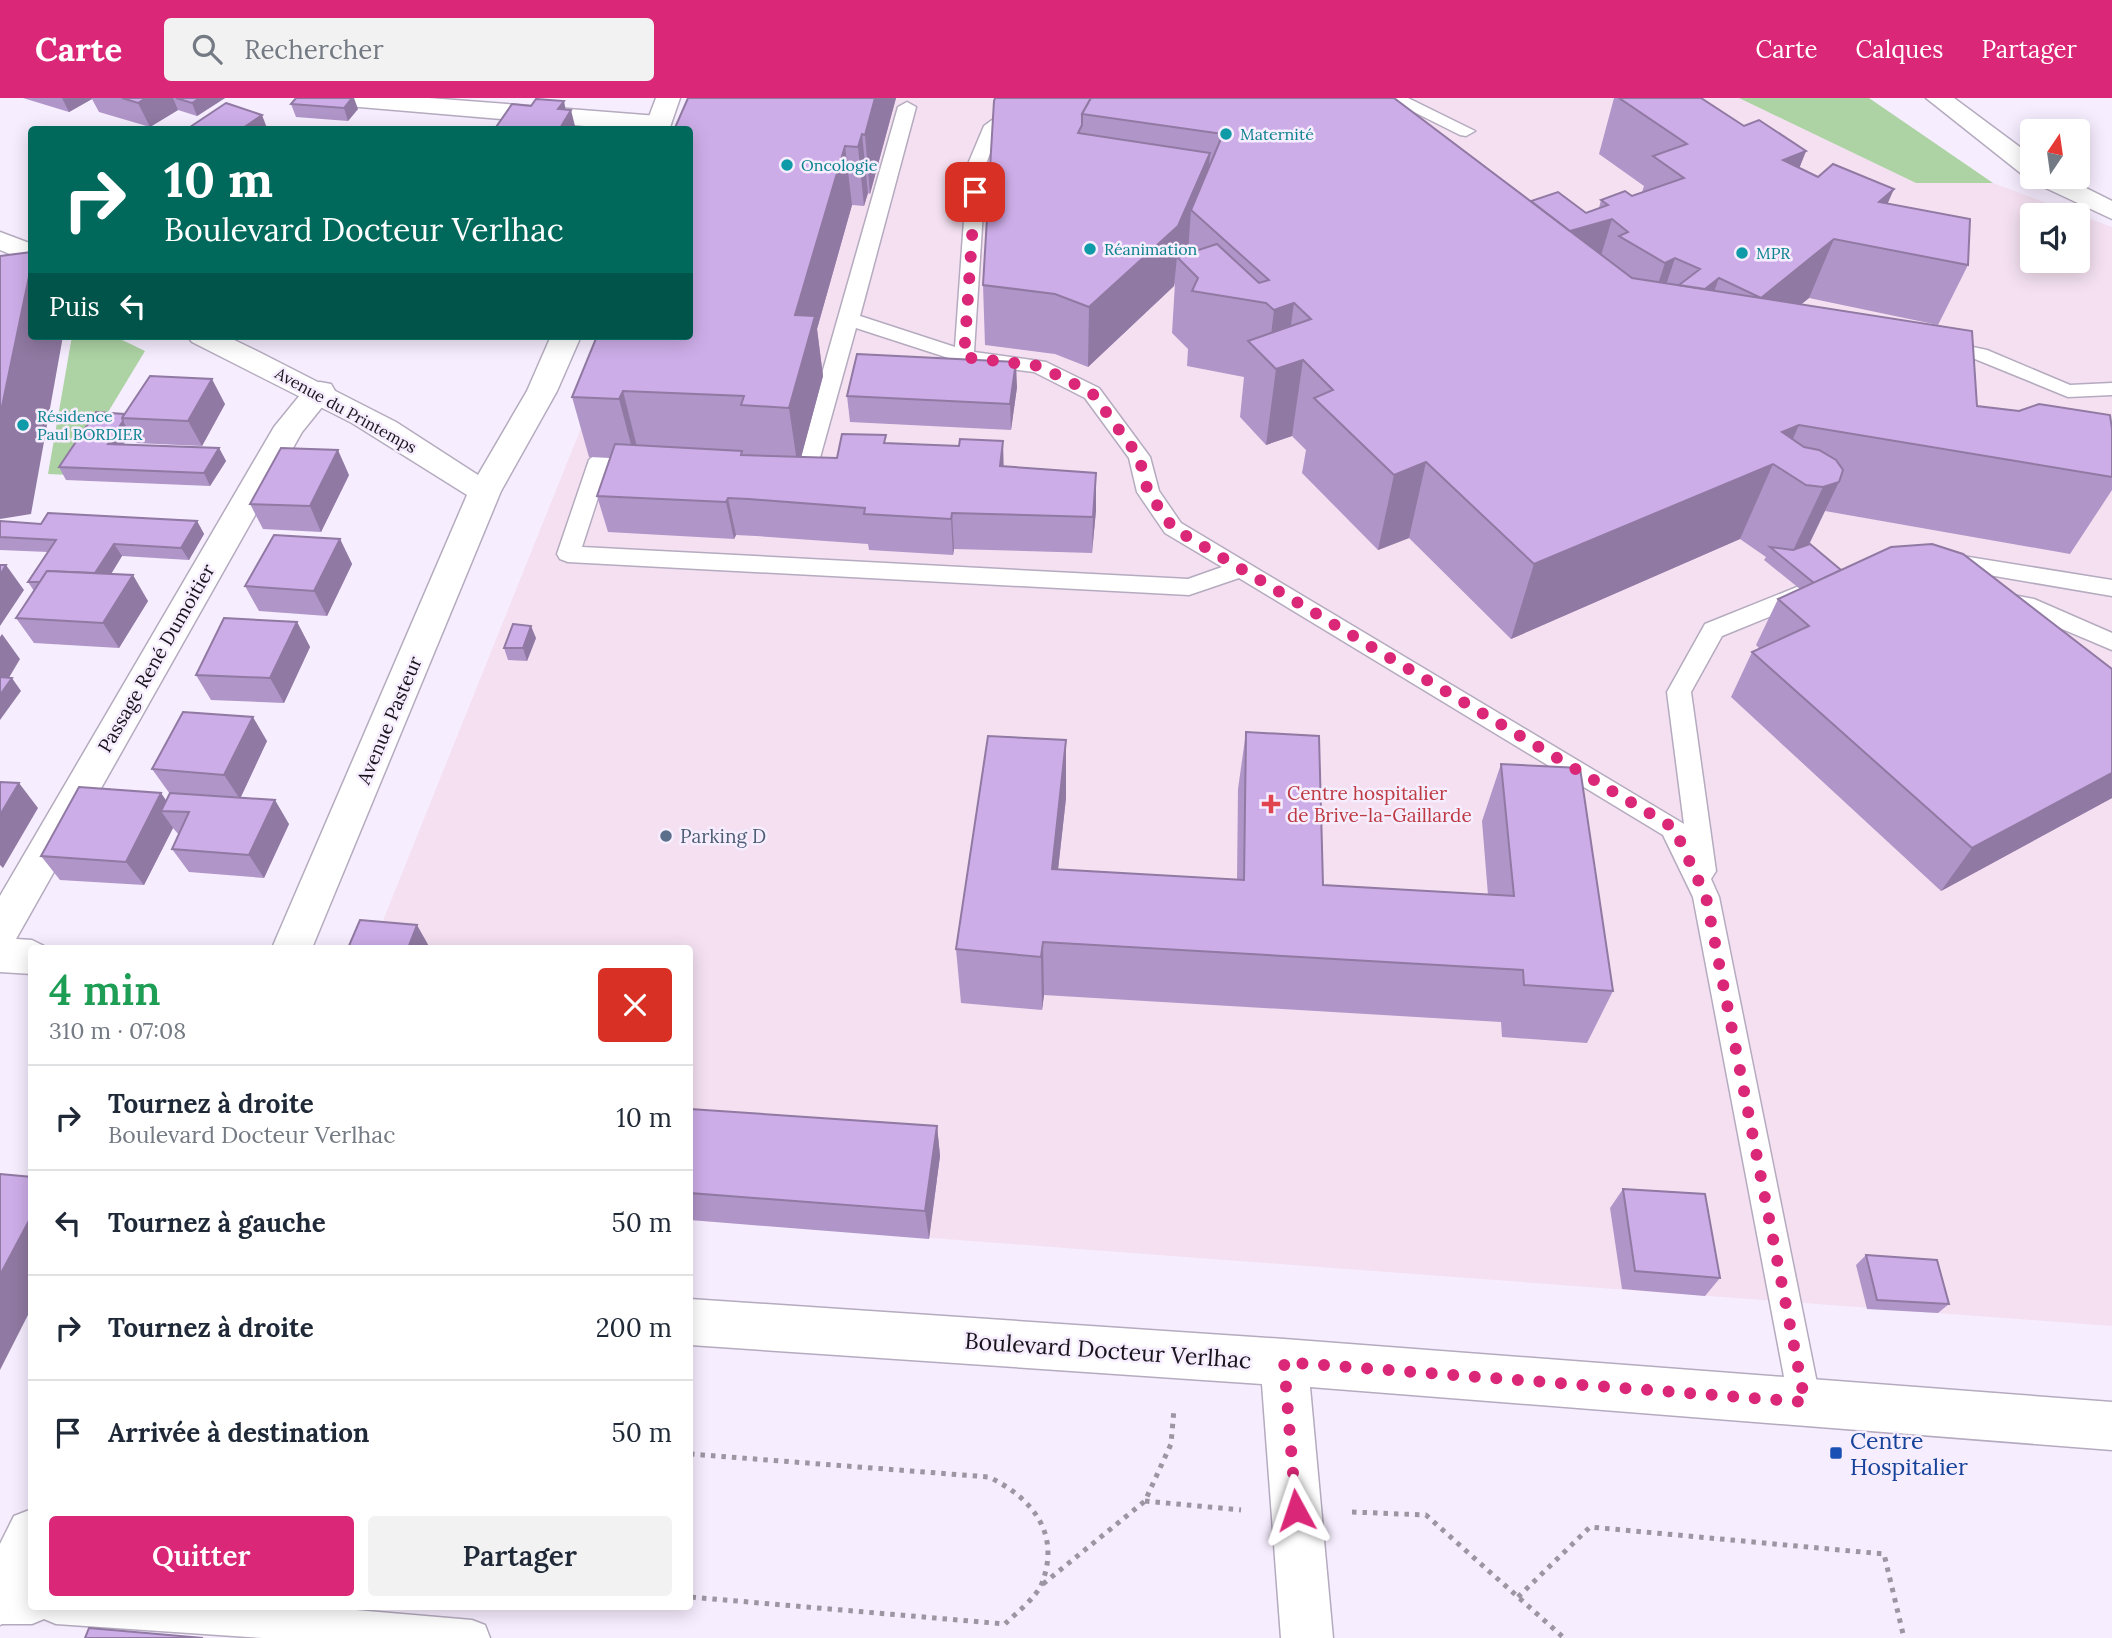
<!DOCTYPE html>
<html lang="fr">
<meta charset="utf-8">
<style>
:root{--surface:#fff;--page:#f2f2f3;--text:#1f2937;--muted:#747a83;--line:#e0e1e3;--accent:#db2777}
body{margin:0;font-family:Lora,serif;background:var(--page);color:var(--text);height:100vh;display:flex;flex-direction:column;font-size:26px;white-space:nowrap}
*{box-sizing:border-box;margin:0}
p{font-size:23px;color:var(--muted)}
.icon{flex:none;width:38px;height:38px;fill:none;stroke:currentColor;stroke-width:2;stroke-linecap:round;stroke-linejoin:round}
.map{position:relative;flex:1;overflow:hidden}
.panel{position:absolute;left:28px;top:847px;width:665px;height:665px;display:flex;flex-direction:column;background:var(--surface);border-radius:7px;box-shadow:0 4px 18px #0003}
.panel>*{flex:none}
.hud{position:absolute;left:28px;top:28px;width:665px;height:214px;border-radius:7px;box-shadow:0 4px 18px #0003;background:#00695c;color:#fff;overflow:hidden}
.needle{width:46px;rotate:13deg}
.tools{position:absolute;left:2020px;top:21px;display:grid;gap:14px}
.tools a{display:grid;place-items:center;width:70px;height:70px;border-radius:7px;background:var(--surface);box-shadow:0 4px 18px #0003;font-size:35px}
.pin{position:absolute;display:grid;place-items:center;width:60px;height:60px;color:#fff;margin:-30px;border-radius:14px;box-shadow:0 4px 10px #0006}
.me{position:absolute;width:77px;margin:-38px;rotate:355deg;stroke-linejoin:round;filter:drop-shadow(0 0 5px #0008)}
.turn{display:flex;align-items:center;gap:24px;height:147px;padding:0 21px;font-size:32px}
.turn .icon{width:91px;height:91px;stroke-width:2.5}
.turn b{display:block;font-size:49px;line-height:60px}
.then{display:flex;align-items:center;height:66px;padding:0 21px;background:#0003;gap:14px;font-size:26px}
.round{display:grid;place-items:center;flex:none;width:74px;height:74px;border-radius:7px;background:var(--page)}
.overview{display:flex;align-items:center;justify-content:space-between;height:119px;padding:0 21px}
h1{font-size:42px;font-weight:600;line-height:52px;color:#1e9e55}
.cta{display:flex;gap:14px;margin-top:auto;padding:14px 21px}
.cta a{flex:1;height:80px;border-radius:7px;background:var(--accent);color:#fff;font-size:28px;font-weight:600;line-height:80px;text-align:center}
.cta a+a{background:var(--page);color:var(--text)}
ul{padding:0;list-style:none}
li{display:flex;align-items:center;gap:21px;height:105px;padding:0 21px;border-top:2px solid var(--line)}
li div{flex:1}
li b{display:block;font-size:26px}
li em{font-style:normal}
header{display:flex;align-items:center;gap:42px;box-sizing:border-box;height:98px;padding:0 35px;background:var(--accent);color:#fff}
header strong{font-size:33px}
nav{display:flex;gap:38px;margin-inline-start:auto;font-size:24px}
.search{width:490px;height:63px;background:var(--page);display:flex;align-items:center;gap:18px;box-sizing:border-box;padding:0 24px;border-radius:7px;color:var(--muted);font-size:26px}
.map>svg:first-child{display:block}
</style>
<header>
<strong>Carte</strong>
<div class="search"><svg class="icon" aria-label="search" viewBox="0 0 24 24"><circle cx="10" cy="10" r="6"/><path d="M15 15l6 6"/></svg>Rechercher</div>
<nav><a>Carte</a><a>Calques</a><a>Partager</a></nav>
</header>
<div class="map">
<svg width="2112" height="1540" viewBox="0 0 2112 1540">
<rect width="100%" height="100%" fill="#f6edfe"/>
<!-- medical -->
<path fill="#f4e0f1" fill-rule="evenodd" d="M714,0h1025l177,85h77l119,44v1099l-1422,-106v-272h-318l246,-612h72zM2032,117h45v46h-45z"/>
<!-- green -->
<g fill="#add3a4">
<polygon points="1739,0 1869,0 1993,85 1916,85"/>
<polygon points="72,238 114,238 145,253 70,377 48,376"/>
</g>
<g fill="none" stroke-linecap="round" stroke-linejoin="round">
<defs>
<g id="lane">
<path d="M1022,0h19l-43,34 -12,32 -12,188 72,10 53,26 51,69 9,34 22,32 503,301 -17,-132 38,-68 92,-37h16l3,6 -3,6 -91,37 -31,56 25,179 -5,8 8,18 102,506 -4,12 -12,4 -12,-4 -4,-12 -96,-506 -30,-62 -424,-257 -50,17 -621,-33 -8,-3 -3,-5 32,-94c7,-11 58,-7 65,3l-11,7 -35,-3 -26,80 606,32 34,-12 -57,-34 -28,-41 -8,-34 -44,-60 -51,-26 -70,-9 -108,-35 -40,144c-8,11 -33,10 -41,-1l3,-5 18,-1 102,-358 9,-5 9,5 -56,209 95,31 13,-183 16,-38z"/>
<polygon points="1386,0 1408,0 1475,33 1466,38 1460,37"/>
<polygon points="1940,242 1987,252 2070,287 2112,285 2112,297 2068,299 1975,261 1933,252 1930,248 1933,244"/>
<polygon points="1944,455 2112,482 2112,498 1936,468 1933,463 1936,458"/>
<polygon points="1997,494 2034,501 2112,535 2112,552 2022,514 1989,508 1986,502 1989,496"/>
<polygon points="0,1490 32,1490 32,1508 309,1508 472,1522 485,1527 490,1540 263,1540 56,1526 44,1521 32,1526 0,1526"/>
</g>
<g id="street">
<polygon points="324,0 429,0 658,18 667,21 671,26 666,32 632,32 336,7 327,5"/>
<polygon points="1926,0 1954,0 2032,58 2032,79 2064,79 2112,103 2112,121 2035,85 2031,79 2023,77"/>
<polygon points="320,284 331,286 335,293 302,334 16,841 32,842 48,850 32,850 32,876 0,874 0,798 274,329 309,286"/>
<polygon points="690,1201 1284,1241 2112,1304 2112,1352 1310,1289 1333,1540 1281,1540 1262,1286 690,1247"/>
</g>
<g id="secondary">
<polygon points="656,0 680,0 669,32 644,32"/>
<polygon points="0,134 32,146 32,165 0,152"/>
<polygon points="187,238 226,238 259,254 396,324 478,377 527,293 551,238 581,238 557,293 501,393 312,850 272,850 467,397 352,325 192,244"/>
<polygon points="32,1411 32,1492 18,1519 0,1527 0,1446 14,1418"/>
</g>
</defs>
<!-- lane casing -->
<use href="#lane" stroke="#b5abbf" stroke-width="3"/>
<!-- street casing -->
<use href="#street" stroke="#b5abbf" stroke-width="3"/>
<!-- secondary casing -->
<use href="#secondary" stroke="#b5abbf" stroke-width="3"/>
<!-- path -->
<g stroke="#9c95a2" stroke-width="5" stroke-dasharray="4.5 6" stroke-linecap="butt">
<path d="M690,1356l299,23c43,21 72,56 53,106 -5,14 -26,30 -37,41l-315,-27"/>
<polyline points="1145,1403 1241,1412"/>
<polyline points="1352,1414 1426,1417 1564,1540"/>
<polyline points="1043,1486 1145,1403 1171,1346 1174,1311"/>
<polyline points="1518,1499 1590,1429 1884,1456 1904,1540"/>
</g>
<!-- lane -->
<use href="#lane" fill="#fff" fill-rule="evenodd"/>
<!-- street -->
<use href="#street" fill="#fff" fill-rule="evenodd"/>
<!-- secondary -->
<use href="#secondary" fill="#fff" fill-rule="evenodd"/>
</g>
<!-- wall -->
<g fill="#b095c8">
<polygon points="23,0 225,0 197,18 178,12 150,29 99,14 92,1 69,14"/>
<polygon points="688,0 896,0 870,96 868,95 864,108 852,107 817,231 823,278 801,359 837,360 887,345 1004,368 1096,375 1096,412 1092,455 954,451 953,457 869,452 868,446 756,438 736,437 734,441 608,434 597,398 610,360 589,359 572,299 690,238"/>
<polygon points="995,0 1394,0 1531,103 1586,115 1599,110 1601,102 1632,98 1642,94 1644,88 1599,56 1614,0 1701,0 1744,28 1806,53 1799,70 1818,79 1888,106 1968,167 1938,227 1809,200 1801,206 1977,308 2112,331 2112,392 2070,456 1825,413 1809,447 1841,472 2112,571 2112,700 1941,793 1731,599 1752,554 1760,551 1756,547 1778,501 1800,491 1764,462 1766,459 1740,441 1511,541 1409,440 1378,452 1302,375 1306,352 1292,338 1266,347 1240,319 1244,279 1187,268 1188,251 1172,235 1175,185 1174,188 1088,269 1055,256 985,247 983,187"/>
<polygon points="291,6 358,11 348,23 296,19"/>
<polygon points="1017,289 1011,332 850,324 847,298"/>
<polygon points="225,306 202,348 136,345 130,336 123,347 219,350 226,363 210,388 66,382 59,369 124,316"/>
<polygon points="349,377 321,434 263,431 250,406"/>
<polygon points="0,423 41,426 197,423 204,436 189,462 122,458 111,476 148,503 119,550 34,545 16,520 34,493 28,484 48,454 0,452"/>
<polygon points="340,441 352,466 327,518 259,513 245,488"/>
<polygon points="297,524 310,549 284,605 211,602 196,577"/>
<polygon points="536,540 527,563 508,562 504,550"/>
<polygon points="1246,634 1323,787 1488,797 1482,723 1501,666 1613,893 1587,945 1502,939 1501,924 1044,897 1042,912 961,905 956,851 1066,700 1058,771 1237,782 1238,691"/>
<polygon points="267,643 240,700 289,726 264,780 189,774 172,751 179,737 173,730 144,787 60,782 41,758 161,695 166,703 170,696 152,671"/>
<polygon points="690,1011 937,1028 940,1058 929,1141 690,1122"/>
<polygon points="1623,1091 1720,1180 1705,1198 1622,1191 1610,1110"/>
<polygon points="1866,1157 1949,1206 1938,1215 1867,1211 1856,1167"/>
</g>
<!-- shaded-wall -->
<g fill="#9079a2">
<polygon points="62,0 92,0 92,1 69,14"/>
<polygon points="146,0 173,0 178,12 150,29 138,5"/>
<polygon points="200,0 225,0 197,18 192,5"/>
<polygon points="352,0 354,0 358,11 348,23 344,10"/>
<polygon points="875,0 896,0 870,96 865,37"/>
<polygon points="564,3 567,18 571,12 576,32 559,32 558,11"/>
<polygon points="262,17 267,30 264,32 240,32"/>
<polygon points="862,36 868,95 864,108 858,49"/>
<polygon points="845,48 852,107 817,231 823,278 798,371 789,310 795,217"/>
<polygon points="1806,53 1783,112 1783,62"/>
<polygon points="1210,55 1205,114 1191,112 1188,155 1184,166 1177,159 1174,188 1088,269 1089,209"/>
<polygon points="1894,91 1869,148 1879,104"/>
<polygon points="1612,121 1594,181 1564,134"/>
<polygon points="1834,141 1809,200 1737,260 1761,200"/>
<polygon points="1675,160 1655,220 1645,225 1665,165"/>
<polygon points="32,164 32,238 63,238 31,416 0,421 0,318"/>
<polygon points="1719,180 1697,240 1696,199"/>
<polygon points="1294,205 1285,268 1303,262 1292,338 1266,347 1276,271 1268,263 1274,212"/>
<polygon points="1016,264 1017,289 1011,332 1010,306"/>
<polygon points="212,281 225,306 202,348 188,323"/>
<polygon points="623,293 638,353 635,362 619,301"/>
<polygon points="123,323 130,336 115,359 108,346"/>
<polygon points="1799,327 1780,370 1773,366 1740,441 1511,541 1534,466 1782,334"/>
<polygon points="1003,343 1004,379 1000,368"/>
<polygon points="219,350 226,363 210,388 204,375"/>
<polygon points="338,352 349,377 321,434 310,408"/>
<polygon points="1426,364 1409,440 1378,452 1394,377"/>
<polygon points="1096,375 1096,412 1092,455 1093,419"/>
<polygon points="1839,384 1802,460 1788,463 1823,389"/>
<polygon points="728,400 736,437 734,441 726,404"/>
<polygon points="952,415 954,451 953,457 951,421"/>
<polygon points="197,423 204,436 189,462 181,450"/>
<polygon points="340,441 352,466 327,518 314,493"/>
<polygon points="114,446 122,458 97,499 88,487"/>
<polygon points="6,467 24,492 0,528 0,477"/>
<polygon points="133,477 148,503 119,550 103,525"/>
<polygon points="297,524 310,549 284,605 270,580"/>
<polygon points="531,528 536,540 527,563 523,550"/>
<polygon points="2,536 20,561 0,595 0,539"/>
<polygon points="12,580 21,593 0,622 0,597"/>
<polygon points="253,619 267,643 240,701 224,677"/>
<polygon points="1066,642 1066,700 1052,826 1052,771"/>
<polygon points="2112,675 2112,700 1941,793 1972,750"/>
<polygon points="19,685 38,710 3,770 0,767 0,717"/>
<polygon points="161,695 174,714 161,713 173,730 144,787 126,764"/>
<polygon points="275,702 289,726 264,780 249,757"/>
<polygon points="417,827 430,850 408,850"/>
<polygon points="1043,844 1044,897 1042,912 1041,859"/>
<polygon points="937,1028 940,1058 929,1141 925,1113"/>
<polygon points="32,1117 32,1209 0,1272 0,1177"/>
</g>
<!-- building -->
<g fill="#cdade8" stroke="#9079a2" stroke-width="2">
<polygon points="122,0 146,0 138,5"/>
<polygon points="176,0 200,0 192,5"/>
<polygon points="296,0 352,0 344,10 291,6"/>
<polygon points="688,0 875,0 865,37 862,36 858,49 845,48 795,217 815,218 789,310 741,307 744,298 623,293 619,301 572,299 597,238 690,238 690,32 674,32"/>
<polygon points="995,0 1091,0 1082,16 1082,27 1078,35 1210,55 1178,128 1089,209 1055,196 983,187 994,3"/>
<polygon points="1091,0 1394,0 1632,180 1972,233 1977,308 2019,313 2039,306 2110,317 2112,331 2112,379 1799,327 1782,334 1804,349 1819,352 1836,362 1843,372 1839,384 1823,389 1806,387 1773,366 1534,466 1426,364 1394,377 1314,300 1333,292 1303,262 1276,271 1248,243 1311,221 1294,205 1274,212 1266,205 1192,193 1198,180 1177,159 1217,146 1259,185 1269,182 1191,112 1223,36 1082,16"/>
<polygon points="1619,0 1701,0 1744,28 1759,22 1806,53 1783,62 1818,79 1833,66 1894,91 1879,104 1970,121 1968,167 1834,141 1761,200 1719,180 1705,191 1679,187 1700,171 1675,160 1665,165 1619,138 1628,134 1612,121 1570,133 1531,103 1558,94 1586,115 1608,107 1601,102 1625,93 1632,98 1684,80 1653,58 1687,46"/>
<polygon points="536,1 564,3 558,11 571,12 559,32 494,32 512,6 531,8"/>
<polygon points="226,5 262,17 240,32 187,31"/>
<polygon points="32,154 32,164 0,318 0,158"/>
<polygon points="857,256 1016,264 1010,306 847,298"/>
<polygon points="150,278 212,281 188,323 122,320"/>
<polygon points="96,314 124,316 122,320 123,323 108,346 219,350 204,375 59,369"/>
<polygon points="842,336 886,337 884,345 959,348 960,341 1003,343 1000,368 1096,375 1093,419 952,415 951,421 864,416 865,410 749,401 728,400 726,404 597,398 615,346 742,353 741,357 837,360"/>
<polygon points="281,350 338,352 310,408 250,406"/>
<polygon points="48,415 197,423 181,450 114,446 95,475 47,473 40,484 28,484 56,442 0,439 0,423 41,426"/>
<polygon points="274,437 340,441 314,493 245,488"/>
<polygon points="1810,446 1841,472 1814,485 1770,449 1793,452"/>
<polygon points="1932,446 1963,456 2112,571 2112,675 1972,750 1752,554 1809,528 1778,501 1891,449"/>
<polygon points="0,467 6,467 0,477"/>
<polygon points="47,473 133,477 103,525 16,520"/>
<polygon points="224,520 297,524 270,580 196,577"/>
<polygon points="513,526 531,528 523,550 504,550"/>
<polygon points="0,579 12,580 0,597"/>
<polygon points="183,614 253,619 224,677 152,671"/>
<polygon points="1246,634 1319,638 1323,787 1514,798 1501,666 1580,670 1613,893 1524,887 1523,872 1043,844 1041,859 956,851 988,638 1066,642 1052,771 1244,782"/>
<polygon points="0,684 19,685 0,717"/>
<polygon points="79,689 161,695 126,764 41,758"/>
<polygon points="170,695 275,702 249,757 172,751 189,714 161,713"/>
<polygon points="360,822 417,827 408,850 348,850"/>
<polygon points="690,1011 937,1028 925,1113 690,1095"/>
<polygon points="0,1076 32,1079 32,1117 0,1177"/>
<polygon points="1623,1091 1705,1096 1720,1180 1635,1173"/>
<polygon points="1866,1157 1937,1162 1949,1206 1877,1202"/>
<polygon points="89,1530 203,1540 85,1540"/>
</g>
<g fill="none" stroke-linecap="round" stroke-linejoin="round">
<!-- route -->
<polyline stroke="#db2777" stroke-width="12" stroke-dasharray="0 21.6" points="975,94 964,259 1039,268 1092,295 1139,359 1148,394 1173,430 1674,730 1706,799 1805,1304 1284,1264 1296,1412"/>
</g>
<!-- markers -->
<g fill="#0f9aa8" stroke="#f6edfe" stroke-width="2.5">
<circle cx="1226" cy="36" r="7"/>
<circle cx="787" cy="67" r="7"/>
<circle cx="1090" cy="151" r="7"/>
<circle cx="1742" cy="155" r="7"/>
<circle cx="23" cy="327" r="7"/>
</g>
<path fill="#e0444e" stroke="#f6edfe" stroke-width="2.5" d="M1267.5 695.5h7v7h7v7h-7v7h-7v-7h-7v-7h7z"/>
<circle fill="#5c6f8a" stroke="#f6edfe" stroke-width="2.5" cx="666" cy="738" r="7"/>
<rect fill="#1a4fb4" stroke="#f6edfe" stroke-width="2.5" x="1829" y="1348" width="14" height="14" rx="3.5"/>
<g text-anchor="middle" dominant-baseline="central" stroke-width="5" stroke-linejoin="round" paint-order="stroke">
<!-- far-culture labels -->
<g font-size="16" fill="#0d838f" stroke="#f6edfe" text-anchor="start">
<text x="1240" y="36">Maternité</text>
<text x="801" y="67">Oncologie</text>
<text x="1104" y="151">Réanimation</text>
<text x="1756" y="155">MPR</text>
<text x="37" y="318">Résidence<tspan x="37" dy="18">Paul BORDIER</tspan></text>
</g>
<!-- far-street labels -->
<g font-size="16" fill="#18141b" stroke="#f6edfe">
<text transform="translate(346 312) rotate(29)">Avenue du Printemps</text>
</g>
<!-- street labels -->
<g font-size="19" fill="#18141b" stroke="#f6edfe">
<text transform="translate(156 560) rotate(-60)">Passage René Dumoitier</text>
<text transform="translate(389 622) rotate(-67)">Avenue Pasteur</text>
</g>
<!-- health labels -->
<g font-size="19" fill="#be3a42" stroke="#f6edfe" text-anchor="start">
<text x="1287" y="695">Centre hospitalier<tspan x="1287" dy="22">de Brive-la-Gaillarde</tspan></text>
</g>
<!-- service labels -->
<g font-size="19" fill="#4e5e75" stroke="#f6edfe" text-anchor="start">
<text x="680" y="738">Parking D</text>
</g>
<!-- near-street labels -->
<g font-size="23" fill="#18141b" stroke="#f6edfe">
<text transform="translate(1108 1252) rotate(4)">Boulevard Docteur Verlhac</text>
</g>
<!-- near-transit labels -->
<g font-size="23" fill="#164399" stroke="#f6edfe" text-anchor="start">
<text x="1850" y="1342">Centre<tspan x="1850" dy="26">Hospitalier</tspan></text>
</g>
</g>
</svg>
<div class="tools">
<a><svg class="needle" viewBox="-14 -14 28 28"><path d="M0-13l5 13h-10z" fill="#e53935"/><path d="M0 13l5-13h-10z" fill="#747a83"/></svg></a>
<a><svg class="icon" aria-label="sound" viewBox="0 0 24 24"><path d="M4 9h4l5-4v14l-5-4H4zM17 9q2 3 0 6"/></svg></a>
</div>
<div class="pin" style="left:975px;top:94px;background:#d93025"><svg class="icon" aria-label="arrive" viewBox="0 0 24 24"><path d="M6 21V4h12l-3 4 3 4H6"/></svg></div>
<svg class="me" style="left:1296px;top:1412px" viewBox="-20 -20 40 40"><path d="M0-17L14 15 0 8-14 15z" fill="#db2777" stroke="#fff" stroke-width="4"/></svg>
<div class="hud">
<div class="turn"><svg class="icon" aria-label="right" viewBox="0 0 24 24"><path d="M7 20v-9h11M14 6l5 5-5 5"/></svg><div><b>10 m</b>Boulevard Docteur Verlhac</div></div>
<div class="then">Puis<svg class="icon" aria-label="left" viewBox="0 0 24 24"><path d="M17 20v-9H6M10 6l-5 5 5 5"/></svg></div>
</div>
<section class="panel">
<div class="overview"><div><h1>4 min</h1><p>310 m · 07:08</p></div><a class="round" style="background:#d93025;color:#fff"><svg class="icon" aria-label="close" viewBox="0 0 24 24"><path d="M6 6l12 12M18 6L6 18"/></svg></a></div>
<ul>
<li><svg class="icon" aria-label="right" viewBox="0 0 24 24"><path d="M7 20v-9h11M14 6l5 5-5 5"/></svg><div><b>Tournez à droite</b><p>Boulevard Docteur Verlhac</p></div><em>10 m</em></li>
<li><svg class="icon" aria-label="left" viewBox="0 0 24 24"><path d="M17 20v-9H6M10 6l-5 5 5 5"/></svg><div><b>Tournez à gauche</b></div><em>50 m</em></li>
<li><svg class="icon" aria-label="right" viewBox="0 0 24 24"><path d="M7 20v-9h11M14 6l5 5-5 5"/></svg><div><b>Tournez à droite</b></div><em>200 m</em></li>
<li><svg class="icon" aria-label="arrive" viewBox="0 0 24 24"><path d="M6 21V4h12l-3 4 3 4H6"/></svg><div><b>Arrivée à destination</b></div><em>50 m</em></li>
</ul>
<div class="cta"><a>Quitter</a><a>Partager</a></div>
</section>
</div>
